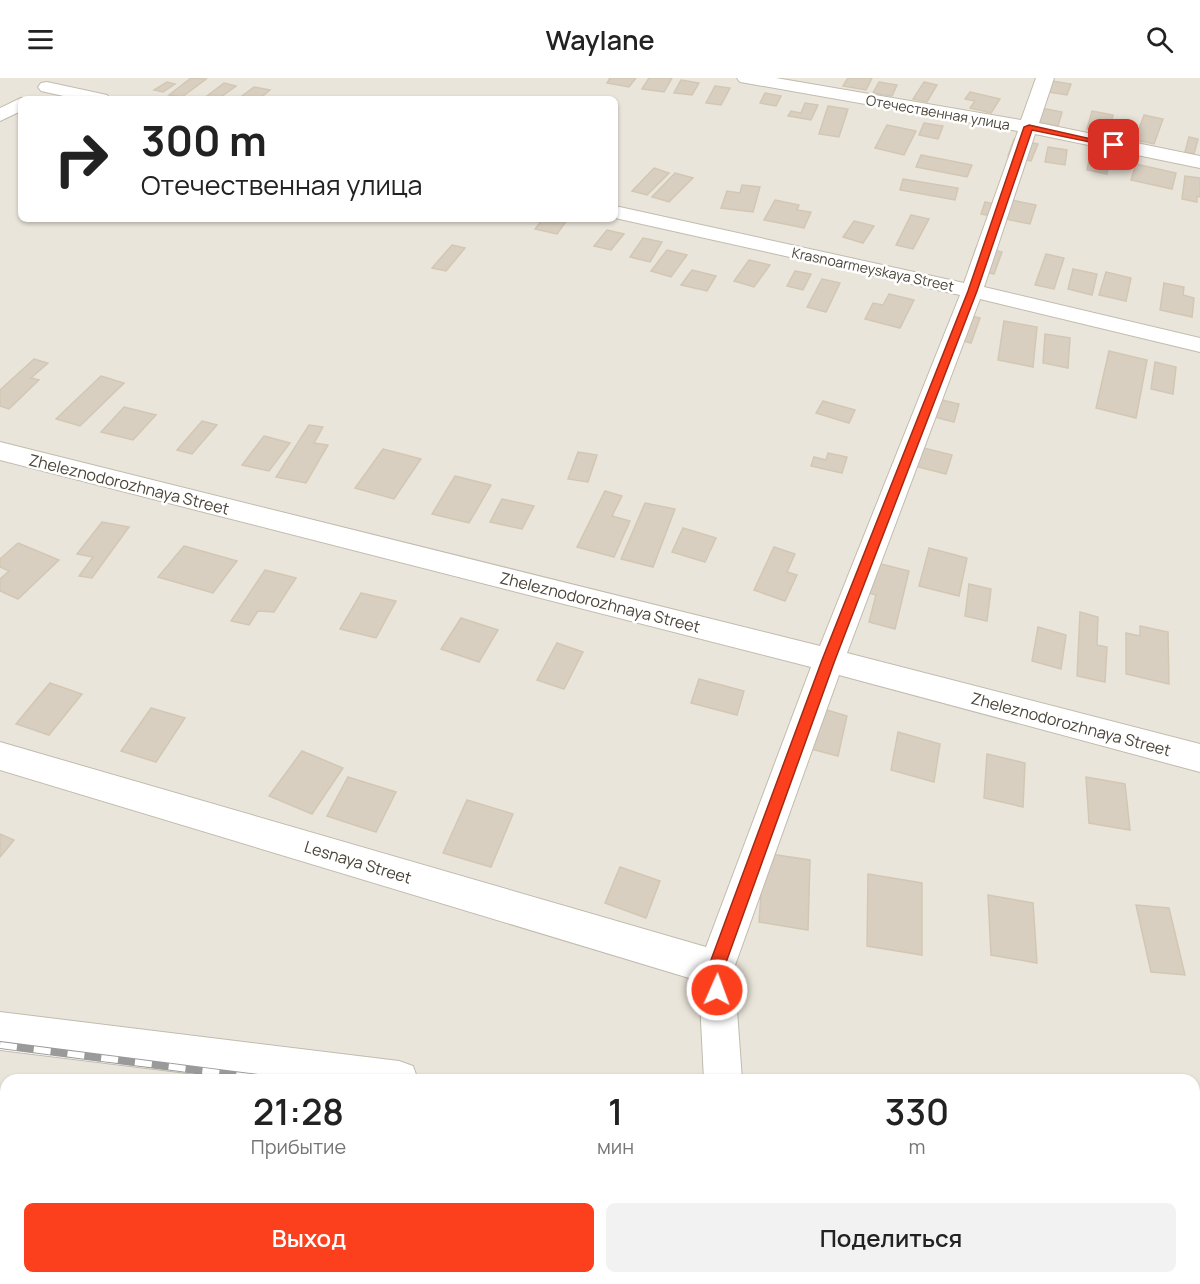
<!DOCTYPE html>
<html lang="ru">
<meta charset="utf-8">
<style>
:root{--surface:#fff;--page:#f2f2f2;--text:#222;--muted:#767676;--accent:#fc3f1d}
body{margin:0;font-family:Manrope,sans-serif;background:var(--page);color:var(--text);height:100vh;display:flex;flex-direction:column;font-size:22px;white-space:nowrap}
*{box-sizing:border-box;margin:0}
p{font-size:20px;color:var(--muted)}
.icon{flex:none;width:33px;height:33px;fill:none;stroke:currentColor;stroke-width:2;stroke-linecap:round;stroke-linejoin:round}
.map{position:relative;flex:1;overflow:hidden}
.drawer{position:absolute;left:0px;top:996px;width:1200px;height:210px;display:flex;flex-direction:column;background:var(--surface);border-radius:18px 18px 0 0;box-shadow:0 2px 4px #0004}
.drawer>*{flex:none}
.guide{position:absolute;left:18px;top:18px;width:600px;height:126px;border-radius:9px;box-shadow:0 2px 4px #0004;background:#fff;color:var(--text);overflow:hidden}
.pin{position:absolute;display:grid;place-items:center;width:51px;height:51px;color:#fff;margin:-26px;border-radius:12px;box-shadow:0 3px 9px #0006}
.me{position:absolute;width:66px;margin:-33px;rotate:2deg;stroke-linejoin:round;filter:drop-shadow(0 0 4px #0008)}
.turn{display:flex;align-items:center;gap:21px;height:126px;padding:0 24px;font-size:27px}
.turn .icon{width:78px;height:78px;stroke-width:2.5}
.turn b{display:block;font-size:42px;line-height:51px}
.eta{display:flex;justify-content:space-evenly;align-items:center;height:102px;text-align:center}
.eta b{font-size:36px;font-weight:600;line-height:42px}
.cta{display:flex;gap:12px;margin-top:auto;padding:12px 24px}
.cta a{flex:1;height:69px;border-radius:9px;background:var(--accent);color:#fff;font-size:24px;font-weight:600;line-height:69px;text-align:center}
.cta a+a{background:var(--page);color:var(--text)}
header{display:flex;justify-content:space-between;align-items:center;height:78px;padding:0 24px;background:var(--surface);font-size:27px;font-weight:600}
.map>svg:first-child{display:block}
</style>
<header><svg class="icon" aria-label="menu" viewBox="0 0 24 24"><path d="M4 6h16M4 12h16M4 18h16"/></svg>Waylane<svg class="icon" aria-label="search" viewBox="0 0 24 24"><circle cx="10" cy="10" r="6"/><path d="M15 15l6 6"/></svg></header>
<div class="map">
<svg width="1200" height="1206" viewBox="0 0 1200 1206">
<rect width="100%" height="100%" fill="#f6f3ec"/>
<!-- residential -->
<path fill="#eae5da" fill-rule="evenodd" d="M0,0h1200v1206h-1200zM21,21h594v120h-594zM6,1002h1188v198h-1188z"/>
<!-- building -->
<g fill="#d8cfc1" stroke="#d3c7b4" stroke-width="1.5">
<polygon points="191,0 206,1 182,19 169,17"/>
<polygon points="610,0 636,0 629,9 607,5"/>
<polygon points="649,0 672,0 664,14 642,11"/>
<polygon points="848,0 872,0 866,12 843,8"/>
<polygon points="681,2 699,5 692,17 674,15"/>
<polygon points="1052,3 1071,6 1067,17 1048,14"/>
<polygon points="167,4 175,6 163,14 154,12"/>
<polygon points="879,4 897,7 892,18 873,15"/>
<polygon points="924,4 937,7 927,24 913,21"/>
<polygon points="224,5 236,8 218,21 203,21"/>
<polygon points="715,8 730,10 721,27 706,25"/>
<polygon points="254,9 270,12 259,21 238,21"/>
<polygon points="970,14 1000,21 991,35 970,30 975,23 965,21"/>
<polygon points="765,15 781,18 776,28 760,25"/>
<polygon points="805,25 818,27 811,42 788,38 791,33 801,35"/>
<polygon points="828,28 848,31 839,59 819,56"/>
<polygon points="1041,30 1062,34 1058,48 1037,45"/>
<polygon points="1092,33 1113,37 1109,55 1087,51"/>
<polygon points="1144,37 1163,41 1154,66 1135,62"/>
<polygon points="924,45 943,48 938,61 919,57"/>
<polygon points="887,47 916,53 904,77 875,70"/>
<polygon points="1189,59 1198,61 1194,76 1185,74"/>
<polygon points="1014,61 1038,66 1031,83 1008,78"/>
<polygon points="1048,69 1067,72 1065,87 1045,84"/>
<polygon points="921,77 972,87 967,99 916,89"/>
<polygon points="1090,77 1109,80 1107,96 1087,92"/>
<polygon points="1136,86 1176,95 1172,111 1131,102"/>
<polygon points="654,90 669,95 647,117 632,113"/>
<polygon points="675,95 693,100 669,124 652,119"/>
<polygon points="1185,98 1200,100 1200,119 1197,118 1197,124 1182,121"/>
<polygon points="903,101 958,110 955,122 900,112"/>
<polygon points="742,107 760,109 753,134 721,130 727,113 740,115"/>
<polygon points="997,119 1036,127 1030,146 981,136 985,124 994,126"/>
<polygon points="775,122 799,127 797,132 811,134 804,150 764,142"/>
<polygon points="911,137 929,141 913,171 896,167"/>
<polygon points="543,141 562,141 567,142 557,156 535,151"/>
<polygon points="854,143 874,148 863,165 843,159"/>
<polygon points="607,152 624,156 611,172 594,168"/>
<polygon points="643,160 662,164 650,184 630,179"/>
<polygon points="452,167 465,170 446,193 432,190"/>
<polygon points="977,168 1002,174 994,196 969,190"/>
<polygon points="667,172 687,177 671,199 651,193"/>
<polygon points="1046,176 1064,180 1054,211 1035,207"/>
<polygon points="749,182 770,187 754,209 734,203"/>
<polygon points="1073,191 1097,196 1092,217 1068,211"/>
<polygon points="692,192 716,198 707,213 681,207"/>
<polygon points="795,193 811,196 803,212 787,208"/>
<polygon points="1106,194 1131,200 1126,223 1099,217"/>
<polygon points="822,201 840,205 826,234 807,229"/>
<polygon points="1164,205 1184,209 1183,217 1194,220 1192,239 1160,232"/>
<polygon points="889,216 914,222 900,250 865,241 873,225 883,227"/>
<polygon points="955,234 980,240 971,265 944,258"/>
<polygon points="1004,243 1037,249 1033,289 998,282"/>
<polygon points="1045,256 1070,260 1068,290 1043,285"/>
<polygon points="1109,273 1147,282 1136,340 1096,330"/>
<polygon points="34,281 48,285 31,300 39,302 9,331 0,328 0,312"/>
<polygon points="1155,284 1176,289 1173,316 1151,311"/>
<polygon points="101,298 124,305 80,348 56,341"/>
<polygon points="921,317 959,326 954,344 915,334"/>
<polygon points="823,323 855,332 849,345 816,335"/>
<polygon points="124,329 156,337 133,362 101,354"/>
<polygon points="202,343 217,347 192,376 177,372"/>
<polygon points="309,347 323,349 314,365 328,367 306,405 276,399"/>
<polygon points="264,358 290,365 269,393 242,387"/>
<polygon points="904,365 952,377 946,396 899,384"/>
<polygon points="383,371 421,381 394,421 355,410"/>
<polygon points="578,374 597,377 588,404 568,401"/>
<polygon points="828,375 847,379 842,395 811,388 814,379 826,382"/>
<polygon points="455,398 491,407 469,445 432,436"/>
<polygon points="605,413 622,418 612,438 630,443 614,479 577,469"/>
<polygon points="502,421 534,428 522,451 490,444"/>
<polygon points="645,425 675,431 653,489 621,481"/>
<polygon points="102,444 129,449 92,500 79,498 93,479 77,476"/>
<polygon points="683,450 716,460 705,484 672,474"/>
<polygon points="18,465 59,482 18,521 0,513 0,501 9,493 0,489 0,481"/>
<polygon points="184,468 237,483 213,515 158,499"/>
<polygon points="774,469 795,476 787,494 797,497 785,523 754,512"/>
<polygon points="929,470 967,480 959,518 919,508"/>
<polygon points="873,484 909,493 895,551 869,544 876,517 865,514"/>
<polygon points="265,492 296,500 274,534 258,533 249,547 231,543"/>
<polygon points="969,506 991,511 987,543 965,538"/>
<polygon points="361,515 396,523 376,560 340,551"/>
<polygon points="1080,534 1098,539 1097,567 1107,569 1105,604 1077,598"/>
<polygon points="461,540 498,552 479,584 441,571"/>
<polygon points="1140,548 1168,554 1169,606 1126,596 1126,555 1140,558"/>
<polygon points="1038,549 1066,557 1061,591 1032,583"/>
<polygon points="557,565 583,574 564,611 537,602"/>
<polygon points="699,601 744,613 737,637 691,625"/>
<polygon points="50,605 82,616 49,657 16,646"/>
<polygon points="817,629 847,638 838,678 807,670"/>
<polygon points="151,630 185,640 156,684 121,673"/>
<polygon points="898,654 940,666 934,704 891,692"/>
<polygon points="302,673 343,690 312,736 269,718"/>
<polygon points="987,676 1025,685 1023,729 984,720"/>
<polygon points="348,699 396,714 376,754 327,738"/>
<polygon points="1086,699 1125,706 1130,752 1089,745"/>
<polygon points="467,722 513,736 491,789 443,775"/>
<polygon points="0,756 14,762 0,779"/>
<polygon points="764,775 810,782 808,852 759,844"/>
<polygon points="620,789 660,803 646,840 605,825"/>
<polygon points="868,796 922,805 922,877 867,868"/>
<polygon points="988,817 1033,825 1037,885 991,877"/>
<polygon points="1136,827 1169,830 1185,897 1151,894"/>
</g>
<g fill="none" stroke-linecap="round" stroke-linejoin="round">
<defs>
<g id="street">
<polygon points="737,0 776,0 1021,42 1036,0 1054,0 1039,45 1200,78 1200,90 1035,56 984,209 1200,260 1200,274 980,221 847,575 1200,666 1200,694 839,597 734,890 742,1002 704,1002 699,903 0,692 0,664 706,869 811,589 0,382 0,364 820,568 960,217 615,140 615,128 964,205 1018,53 746,5 740,4"/>
<polygon points="47,4 107,17 110,21 77,21 41,13 38,9 41,5"/>
<polygon points="21,20 26,21 21,21 21,33 0,43 0,30"/>
<polygon points="0,934 399,983 413,988 418,1002 244,1002 0,972"/>
<polygon points="1194,1080 1200,1081 1200,1121 1194,1120"/>
<polygon points="0,1088 6,1089 6,1129 0,1128"/>
<polygon points="522,1200 597,1200 599,1206 524,1206"/>
</g>
</defs>
<!-- street casing -->
<use href="#street" stroke="#c2bbae" stroke-width="2"/>
<!-- street -->
<use href="#street" fill="#fff" fill-rule="evenodd"/>
<defs>
<g id="rail">
<polyline points="0,967 274,1002"/>
<polyline points="1194,1118 1200,1119"/>
</g>
</defs>
<!-- rail casing -->
<use href="#rail" stroke="#9a9a9a" stroke-width="8"/>
<!-- rail -->
<use href="#rail" stroke="#fff" stroke-width="6" stroke-dasharray="17" stroke-linecap="butt"/>
</g>
<!-- route -->
<polygon fill="#fc3f1d" stroke="#a42913" stroke-width="1.5" points="1029,47 1118,67 1114,69 1032,52 977,213 835,582 724,890 726,912 723,918 717,921 712,918 708,890 822,582 968,213 1024,49"/>
<g text-anchor="middle" dominant-baseline="central" stroke-width="5" stroke-linejoin="round" paint-order="stroke">
<!-- far-street labels -->
<g font-size="14" fill="#4b4439" stroke="#fff">
<text transform="translate(938 34) rotate(10)">Отечественная улица</text>
<text transform="translate(873 191) rotate(12)">Krasnoarmeyskaya Street</text>
</g>
<!-- street labels -->
<g font-size="16" fill="#4b4439" stroke="#fff">
<text transform="translate(129 406) rotate(14)">Zheleznodorozhnaya Street</text>
<text transform="translate(600 524) rotate(14)">Zheleznodorozhnaya Street</text>
<text transform="translate(1071 646) rotate(15)">Zheleznodorozhnaya Street</text>
<text transform="translate(358 784) rotate(17)">Lesnaya Street</text>
</g>
</g>
</svg>
<div class="pin" style="left:1114px;top:67px;background:#d93025"><svg class="icon" aria-label="arrive" viewBox="0 0 24 24"><path d="M6 21V4h12l-3 4 3 4H6"/></svg></div>
<svg class="me" style="left:717px;top:912px" viewBox="-20 -20 40 40"><circle r="17" fill="#fc3f1d" stroke="#fff" stroke-width="3"/><path d="M0-11L8 9 0 5-8 9z" fill="#fff"/></svg>
<div class="guide">
<div class="turn"><svg class="icon" aria-label="right" viewBox="0 0 24 24"><path d="M7 20v-9h11M14 6l5 5-5 5"/></svg><div><b>300 m</b>Отечественная улица</div></div>
</div>
<section class="drawer">
<div class="eta">
<div><b>21:28</b><p>Прибытие</p></div>
<div><b>1</b><p>мин</p></div>
<div><b>330</b><p>m</p></div>
</div>
<div class="cta"><a>Выход</a><a>Поделиться</a></div>
</section>
</div>
